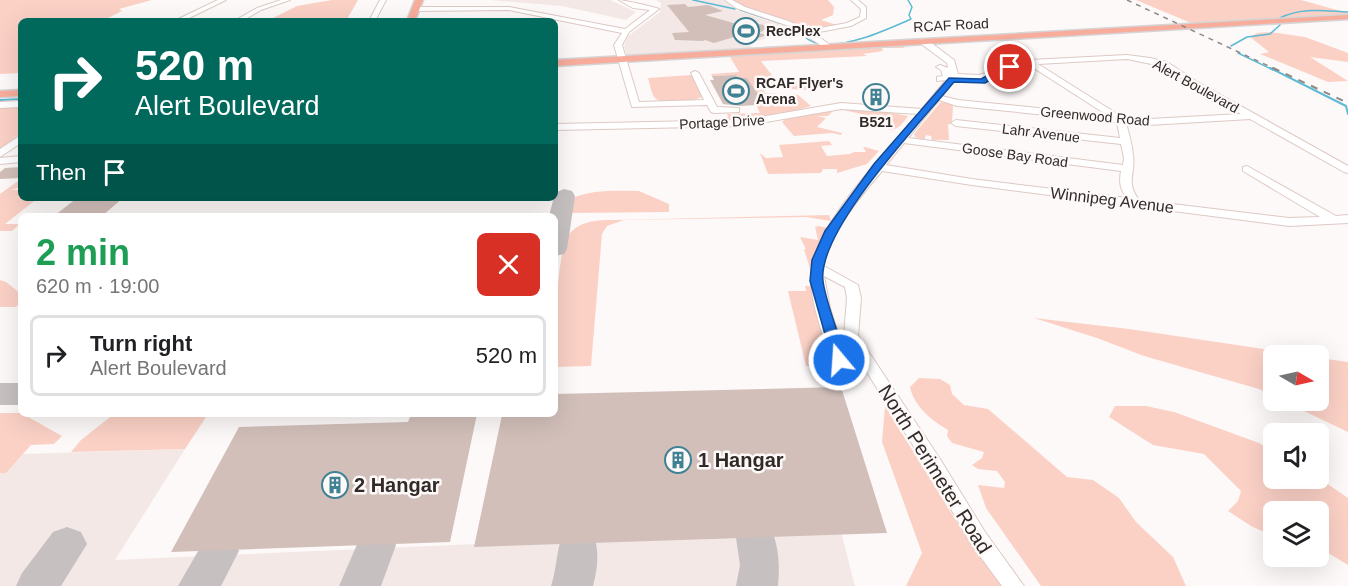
<!DOCTYPE html>
<meta charset="utf-8">
<style>
:root{--surface:#fff;--page:#f6f6f6;--text:#202124;--muted:#757577;--line:#e0e0e0}
body{margin:0;font-family:Arial,sans-serif;background:var(--page);color:var(--text);height:100vh;display:flex;flex-direction:column;font-size:22px;white-space:nowrap}
*{box-sizing:border-box;margin:0}
p{font-size:20px;color:var(--muted)}
.icon{flex:none;width:33px;height:33px;fill:none;stroke:currentColor;stroke-width:2;stroke-linecap:round;stroke-linejoin:round}
.map{position:relative;flex:1;overflow:hidden}
.side{position:absolute;left:18px;top:213px;width:540px;height:204px;display:flex;flex-direction:column;background:var(--surface);border-radius:9px;box-shadow:0 6px 24px #0002}
.side>*{flex:none}
.top-card{position:absolute;left:18px;top:18px;width:540px;height:183px;border-radius:9px;box-shadow:0 6px 24px #0002;background:#00695c;color:#fff;overflow:hidden}
.needle{width:39px;rotate:99deg}
.tools{position:absolute;left:1263px;top:345px;display:grid;gap:12px}
.tools a{display:grid;place-items:center;width:66px;height:66px;border-radius:9px;background:var(--surface);box-shadow:0 6px 24px #0002;font-size:30px}
.pin{position:absolute;display:grid;place-items:center;width:51px;height:51px;color:#fff;margin:-26px;border:3px solid #fff;border-radius:50%;box-shadow:0 2px 6px #0007}
.me{position:absolute;width:66px;margin:-33px;rotate:342deg;stroke-linejoin:round;filter:drop-shadow(0 0 4px #0008)}
.turn{display:flex;align-items:center;gap:21px;height:126px;padding:0 18px;font-size:27px}
.turn .icon{width:78px;height:78px;stroke-width:2.5}
.turn b{display:block;font-size:42px;line-height:51px}
.then{display:flex;align-items:center;height:57px;padding:0 18px;background:#0003;gap:12px;font-size:22px}
.round{display:grid;place-items:center;flex:none;width:63px;height:63px;border-radius:9px;background:var(--page)}
.overview{display:flex;align-items:center;justify-content:space-between;height:102px;padding:0 18px}
h1{font-size:36px;font-weight:800;line-height:45px;color:#1e9e55}
ul{padding:0;list-style:none}
li{display:flex;align-items:center;gap:18px;height:81px;margin:0 12px 9px;padding:0 6px;border:3px solid var(--line);border-radius:9px}
li div{flex:1}
li b{display:block;font-size:22px}
li em{font-style:normal}
.map>svg:first-child{display:block}
</style>
<div class="map">
<svg width="1348" height="586" viewBox="0 0 1348 586">
<rect width="100%" height="100%" fill="#fdf9f8"/>
<!-- built -->
<g fill="#f3e8e5">
<polygon points="490,0 610,0 636,12 626,20 562,6"/>
<polygon points="656,0 723,0 738,11 799,31 748,43 753,48 627,55 624,47 627,37 660,12 661,3"/>
<polygon points="185,449 115,560 840,528 855,586 0,586 0,473 6,473 23,454"/>
</g>
<!-- green -->
<g fill="#fbd1c6">
<polygon points="0,0 152,0 119,9 122,11 108,18 147,19 144,21 21,21 21,73 0,74"/>
<polygon points="332,0 358,0 346,21 267,21 297,6"/>
<polygon points="733,0 828,0 834,7 833,15 821,20 837,25 813,30 740,6"/>
<polygon points="1136,0 1301,0 1348,13 1348,15 1191,23"/>
<polygon points="1271,32 1305,37 1348,53 1348,62 1310,57 1348,81 1328,82 1260,54 1269,52 1250,37 1257,33"/>
<path d="M900,45l5,3h-23l1,3 -20,3 4,2 -106,5 16,21 22,-1 3,3 26,-1 4,4 -27,3 -42,-3 2,6 33,2 13,11c-27,8 -54,14 -82,15l-4,-3 3,-1 -1,-3 33,-1 -4,-8 6,-1 1,-3 -16,-23h-8l-3,-3 -24,1 -1,-2 28,-2 -9,-15h-12l1,-2z"/>
<path d="M691,75l13,21c-7,5 -42,9 -49,2 -4,-4 -5,-14 -7,-20z"/>
<polygon points="945,101 953,106 952,122 948,125 949,140 932,140 931,136 926,135 924,140 915,137 914,134 940,103"/>
<polygon points="21,106 21,133 0,149 0,107"/>
<polygon points="836,108 828,116 817,116 826,118 817,127 842,133 841,135 832,133 794,136 782,122 785,119"/>
<path d="M840,109h30l38,7c-5,7 -10,15 -20,14l6,-8z"/>
<polygon points="829,141 832,145 821,146 827,156 850,154 854,152 866,152 863,147 865,147 879,151 867,164 837,173 837,169 823,169 821,173 768,174 760,153 766,158 783,157 779,145"/>
<polygon points="21,179 21,187 11,190 21,190 21,198 38,198 5,224 20,224 12,231 0,231 0,194"/>
<path d="M639,191l30,13v8l-99,1 3,-15c21,-9 44,-7 66,-7z"/>
<path d="M829,215l2,6 -25,-4 -182,3 -17,6 -5,8 -11,132 -36,1c0,-25 0,-119 16,-135 12,-12 28,-12 44,-12z"/>
<polygon points="819,226 827,228 813,258 812,275 804,249 806,249 800,237 818,240 815,227"/>
<polygon points="0,280 6,282 21,294 21,302 16,307 0,307"/>
<polygon points="805,286 812,286 834,365 806,366 788,291 806,291"/>
<polygon points="1034,318 1129,329 1303,355 1274,356 1273,396 1259,389 1144,356 1097,338"/>
<polygon points="1319,358 1348,362 1348,432 1283,401 1318,400"/>
<path d="M919,378l21,1 10,6 2,9 12,11 24,4 79,68 26,3 26,18 17,24 37,35 13,29h-145l-55,-78 -8,-23 26,3 1,-6 -8,-11 -19,-2 -6,-4 10,-7 2,-6 -32,-9 -5,-7 1,-6c-17,-10 -34,-24 -38,-43z"/>
<polygon points="885,406 960,527 1003,586 906,586 922,553 882,442"/>
<polygon points="1115,406 1146,406 1174,412 1259,443 1273,451 1274,478 1319,478 1348,498 1348,565 1325,551 1319,550 1318,512 1274,512 1273,536 1251,526 1228,511 1238,501 1241,491 1204,454 1153,445 1109,417"/>
<polygon points="0,413 21,413 62,436 54,444 31,445 6,473 0,473"/>
<polygon points="114,414 208,414 185,449 71,452 81,440"/>
</g>
<g fill="none" stroke-linecap="round" stroke-linejoin="round">
<!-- stream-far1 -->
<g stroke="#5cbad4" stroke-width="1.5">
<polyline points="693,0 735,9"/>
<polyline points="740,10 779,23"/>
<path d="M796,30c6,5 12,11 20,13 27,7 70,-13 95,-24l-2,-4 3,-8 -4,-7"/>
<path d="M1231,46l16,-9 23,-3 10,-9v-7c22,-11 44,-7 68,-6"/>
<polyline points="1238,53 1273,70"/>
</g>
<!-- stream -->
<g stroke="#5cbad4" stroke-width="2">
<polyline points="1270,68 1346,106 1348,114"/>
<polyline points="0,100 21,99"/>
</g>
<!-- taxiway -->
<g fill="#c6c1c0" fill-rule="evenodd">
<polygon points="564,189 572,191 575,196 567,249 564,254 555,256 555,216 549,216 555,193"/>
<rect x="0" y="383" width="21" height="22"/>
<path d="M756,521l14,5c9,20 10,39 8,60h-42l4,-21 -4,-27 6,-12z"/>
<polygon points="67,527 81,532 87,544 61,586 16,586 22,573 53,532"/>
<path d="M578,527l14,5c8,17 6,35 1,54h-42c6,-18 5,-37 13,-54z"/>
<polygon points="376,528 390,533 396,545 381,586 339,586 362,533"/>
<polygon points="219,533 233,539 239,551 221,586 178,586 205,539"/>
</g>
</g>
<!-- building -->
<g fill="#d2bfba">
<polygon points="685,4 688,7 708,5 723,11 705,15 737,24 748,21 770,27 759,33 767,35 755,39 741,35 714,43 705,40 703,41 675,40 672,33 689,32 667,5"/>
<polygon points="736,75 739,78 747,78 763,101 754,102 756,105 740,106 723,104 710,80 714,80 712,76"/>
<polygon points="863,92 886,93 888,103 864,102"/>
<polygon points="21,167 21,178 0,179 0,172 5,168"/>
<polygon points="77,198 123,198 102,216 54,216"/>
<polygon points="841,387 887,533 474,547 502,415 555,414 555,394"/>
<polygon points="411,414 477,414 450,542 171,552 239,427 408,422"/>
</g>
<g fill="none" stroke-linecap="round" stroke-linejoin="round">
<defs>
<g id="minor">
<polygon points="218,0 226,0 183,21 174,21"/>
<polygon points="281,0 290,0 261,10 242,21 234,21 257,8"/>
<polygon points="380,0 386,0 375,21 369,21"/>
<path d="M619,0c4,0 36,7 40,9l-30,23 -7,13 17,57 65,-2 -13,-27 4,-2 4,2 18,34 22,1v4l-25,1 -3,-1 -4,-7 -75,2 -18,-62 8,-12 -113,-23 -94,1 -3,-2 3,-2h94l116,22 25,-19 -17,-2z"/>
<polygon points="725,0 732,0 745,7 788,21 809,30 847,23 860,17 861,9 851,0 858,0 866,7 866,18 851,26 814,33 830,45 831,47 827,49 792,27 736,8"/>
<path d="M920,39h6l28,21 4,14 21,1 51,-15 97,-5 23,3 17,4 29,19 152,85v7l-4,-1 -94,-53 -101,6 -23,-2c3,11 6,21 7,32 3,19 -8,26 6,45l150,18 31,-1 -77,-46v-4l4,-1 89,50 12,-1v8l-59,3 -317,-41 -90,-14c-18,21 -57,67 -58,95l34,19 3,13 -3,38 82,123 45,73 39,54h-22l-31,-42 -43,-75 -84,-133 3,-38 -2,-11 -21,-11 6,32 22,68 -3,4h-10l-3,-4c-8,-29 -25,-68 -25,-97 -1,-51 75,-126 107,-165l-77,-5 -97,17 -189,4v-6l189,-4 97,-17 81,6 24,-29 -9,1v-4l6,-1 -2,-6 -5,-3 4,-2 8,3 -1,-5 -27,-20zM1127,59l34,7 80,48 -92,5 -27,-2 -84,-53zM1029,65l78,50 -149,-15 -16,-4 11,-14h5v-3l22,1zM939,100l18,6 160,16 3,16 -164,-18 -5,3 5,3 165,18 3,14 -1,7 -215,-27zM904,143l217,28c-2,11 -1,18 6,27l-155,-19 -86,-14z"/>
<polygon points="21,101 21,107 0,108 0,102"/>
<polygon points="21,135 21,143 0,157 0,149"/>
<polygon points="21,156 21,162 0,164 0,158"/>
</g>
<g id="major">
<polygon points="415,0 423,0 415,21 407,21"/>
<polygon points="1348,15 1348,19 555,66 555,60"/>
<polygon points="21,90 21,96 0,97 0,91"/>
</g>
</defs>
<!-- minor casing -->
<use href="#minor" stroke="#ddc9c4" stroke-width="2"/>
<!-- major casing -->
<use href="#major" stroke="#d6d4d4" stroke-width="3"/>
<!-- minor -->
<use href="#minor" fill="#fff" fill-rule="evenodd"/>
<!-- major -->
<use href="#major" fill="#f8ad9c" fill-rule="evenodd"/>
<!-- rail-far1 -->
<polyline stroke="#8e8987" stroke-width="1.5" stroke-dasharray="5 5" stroke-linecap="butt" points="1127,0 1277,70"/>
<!-- rail -->
<polyline stroke="#8e8987" stroke-width="2" stroke-dasharray="7 7" stroke-linecap="butt" points="1273,68 1348,103"/>
</g>
<!-- route -->
<path fill="#1a73e8" stroke="#114b97" stroke-width="1.5" d="M1007,65l7,2 -29,16 -31,-1c-33,40 -137,148 -131,199 3,23 17,55 23,79l-7,5 -6,-2 -23,-82 2,-21 13,-29 49,-67 75,-86 32,1z"/>
<!-- icons -->
<defs>
<symbol id="stadium-ring" viewBox="-11 -11 22 22"><circle r="9.5" fill="#fdf9f8" stroke="#408193" stroke-width="1.5"/><path d="M0-5a6.5 5 0 1 0 0 10a6.5 5 0 1 0 0-10ZM-3.5-1.8h7v3.6h-7Z" fill="#408193"/></symbol>
<symbol id="building-ring" viewBox="-11 -11 22 22"><circle r="9.5" fill="#fdf9f8" stroke="#408193" stroke-width="1.5"/><path d="M-4-6H4V6H1V3H-1V6H-4ZM-2.5-4.3h1.7v1.8h-1.7ZM.8-4.3h1.7v1.8H.8ZM-2.5-1h1.7V.8h-1.7ZM.8-1h1.7V.8H.8Z" fill="#408193"/></symbol>
</defs>
<g fill-rule="evenodd">
<use href="#stadium-ring" x="731" y="16" width="30" height="30"/>
<use href="#stadium-ring" x="721" y="76" width="30" height="30"/>
<use href="#building-ring" x="861" y="82" width="30" height="30"/>
<use href="#building-ring" x="663" y="445" width="30" height="30"/>
<use href="#building-ring" x="320" y="470" width="30" height="30"/>
</g>
<g text-anchor="middle" dominant-baseline="central" stroke-width="5" stroke-linejoin="round" paint-order="stroke">
<!-- far-street labels -->
<g font-size="14" fill="#312a28" stroke="#fdf9f8">
<text transform="translate(951 25) rotate(-3)">RCAF Road</text>
<text transform="translate(1196 86) rotate(29)">Alert Boulevard</text>
<text transform="translate(1095 116) rotate(5)">Greenwood Road</text>
<text transform="translate(722 122) rotate(-3)">Portage Drive</text>
<text transform="translate(1041 133) rotate(7)">Lahr Avenue</text>
<text transform="translate(1015 155) rotate(8)">Goose Bay Road</text>
</g>
<!-- far-poi labels -->
<g font-size="14" font-weight="bold" fill="#312a28" stroke="#fdf9f8" text-anchor="start">
<text x="766" y="31">RecPlex</text>
<text x="756" y="83">RCAF Flyer's<tspan x="756" dy="16">Arena</tspan></text>
<text x="876" y="122" text-anchor="middle">B521</text>
</g>
<!-- street labels -->
<g font-size="16" fill="#312a28" stroke="#fdf9f8">
<text transform="translate(1112 200) rotate(7)">Winnipeg Avenue</text>
</g>
<!-- near-poi labels -->
<g font-size="20" font-weight="bold" fill="#312a28" stroke="#fdf9f8" text-anchor="start">
<text x="698" y="460">1 Hangar</text>
<text x="354" y="485">2 Hangar</text>
</g>
<!-- near-street labels -->
<g font-size="20" fill="#312a28" stroke="#fdf9f8">
<text transform="translate(935 469) rotate(58)">North Perimeter Road</text>
</g>
</g>
</svg>
<div class="tools">
<a><svg class="needle" viewBox="-14 -14 28 28"><path d="M0-13l5 13h-10z" fill="#e53935"/><path d="M0 13l5-13h-10z" fill="#757577"/></svg></a>
<a><svg class="icon" aria-label="sound" viewBox="0 0 24 24"><path d="M4 9h4l5-4v14l-5-4H4zM17 9q2 3 0 6"/></svg></a>
<a><svg class="icon" aria-label="layers" viewBox="0 0 24 24"><path d="M12 4l9 5-9 5-9-5zM3 14l9 5 9-5"/></svg></a>
</div>
<div class="pin" style="left:1010px;top:67px;background:#d93025"><svg class="icon" aria-label="arrive" viewBox="0 0 24 24"><path d="M6 21V4h12l-3 4 3 4H6"/></svg></div>
<svg class="me" style="left:839px;top:360px" viewBox="-20 -20 40 40"><circle r="17" fill="#1a73e8" stroke="#fff" stroke-width="3"/><path d="M0-11L8 9 0 5-8 9z" fill="#fff"/></svg>
<div class="top-card">
<div class="turn"><svg class="icon" aria-label="right" viewBox="0 0 24 24"><path d="M7 20v-9h11M14 6l5 5-5 5"/></svg><div><b>520 m</b>Alert Boulevard</div></div>
<div class="then">Then<svg class="icon" aria-label="arrive" viewBox="0 0 24 24"><path d="M6 21V4h12l-3 4 3 4H6"/></svg></div>
</div>
<section class="side">
<div class="overview"><div><h1>2 min</h1><p>620 m · 19:00</p></div><a class="round" style="background:#d93025;color:#fff"><svg class="icon" aria-label="close" viewBox="0 0 24 24"><path d="M6 6l12 12M18 6L6 18"/></svg></a></div>
<ul>
<li><svg class="icon" aria-label="right" viewBox="0 0 24 24"><path d="M7 20v-9h11M14 6l5 5-5 5"/></svg><div><b>Turn right</b><p>Alert Boulevard</p></div><em>520 m</em></li>
</ul>
</section>
</div>
